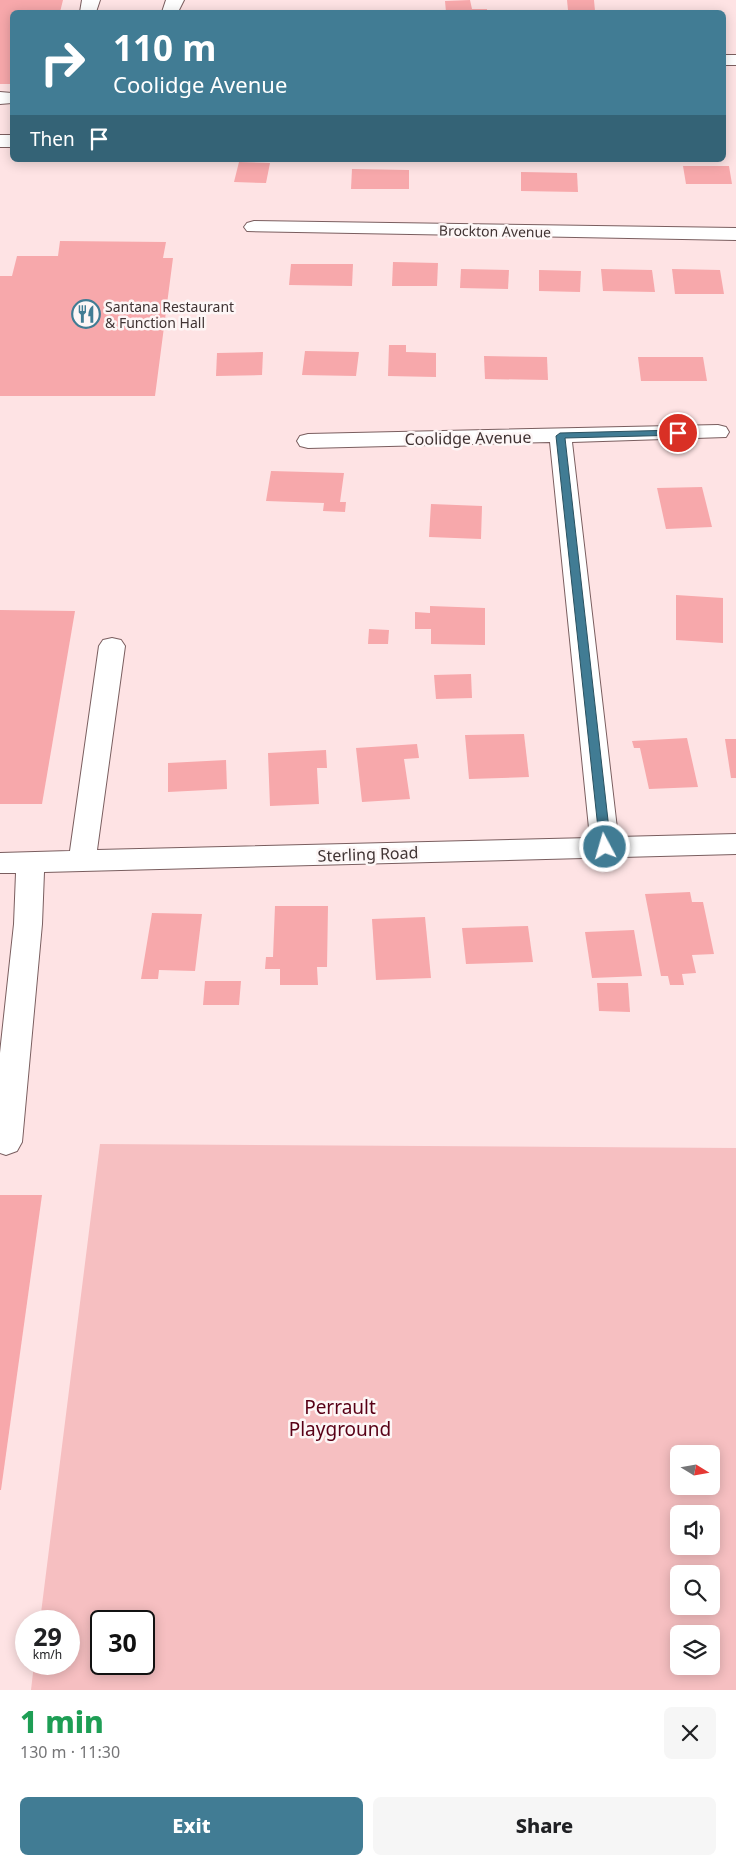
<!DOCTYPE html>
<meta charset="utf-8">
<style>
:root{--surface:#fff;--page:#f6f6f6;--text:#202124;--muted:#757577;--accent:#417c94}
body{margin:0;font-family:"Noto Sans",sans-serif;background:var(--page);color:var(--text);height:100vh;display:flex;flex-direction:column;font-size:19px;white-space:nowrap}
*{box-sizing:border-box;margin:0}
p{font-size:16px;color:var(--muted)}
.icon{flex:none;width:28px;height:28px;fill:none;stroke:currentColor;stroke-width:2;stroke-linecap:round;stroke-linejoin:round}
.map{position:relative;height:1690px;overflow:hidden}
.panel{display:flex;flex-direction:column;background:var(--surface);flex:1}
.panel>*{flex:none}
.banner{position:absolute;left:10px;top:10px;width:716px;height:152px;border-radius:8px;box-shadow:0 2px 12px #0003;background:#417c94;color:#fff;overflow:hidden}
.needle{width:32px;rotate:101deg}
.buttons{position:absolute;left:670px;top:1445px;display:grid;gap:10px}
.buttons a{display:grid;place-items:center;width:50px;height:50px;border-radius:8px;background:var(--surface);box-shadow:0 2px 12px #0003;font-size:25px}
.speed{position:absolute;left:15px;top:1610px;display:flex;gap:10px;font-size:25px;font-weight:700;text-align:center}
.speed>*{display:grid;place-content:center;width:65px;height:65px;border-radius:50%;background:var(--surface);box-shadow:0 2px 12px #0003;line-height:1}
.speed small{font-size:12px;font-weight:400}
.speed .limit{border:2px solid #111;border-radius:8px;background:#fff;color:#111}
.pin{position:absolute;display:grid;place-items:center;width:42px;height:42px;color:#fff;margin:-21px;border:2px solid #fff;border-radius:50%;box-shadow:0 1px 5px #0007}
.me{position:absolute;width:55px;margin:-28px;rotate:354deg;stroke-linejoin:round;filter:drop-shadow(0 0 4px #0008)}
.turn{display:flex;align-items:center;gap:18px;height:105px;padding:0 20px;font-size:22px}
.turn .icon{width:65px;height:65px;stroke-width:2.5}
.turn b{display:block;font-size:35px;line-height:42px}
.then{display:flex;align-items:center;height:48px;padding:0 20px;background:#0003;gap:10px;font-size:19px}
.round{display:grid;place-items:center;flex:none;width:52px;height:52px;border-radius:8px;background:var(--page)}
.head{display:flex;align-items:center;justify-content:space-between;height:85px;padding:0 20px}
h1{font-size:30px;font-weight:800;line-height:38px;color:#1e9e55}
.cta{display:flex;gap:10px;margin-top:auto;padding:10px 20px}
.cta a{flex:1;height:58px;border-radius:8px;background:var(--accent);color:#fff;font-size:20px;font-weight:800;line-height:58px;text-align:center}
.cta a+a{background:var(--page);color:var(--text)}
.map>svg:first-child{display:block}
</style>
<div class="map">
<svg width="736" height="1690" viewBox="0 0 736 1690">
<rect width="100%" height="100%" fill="#fee3e4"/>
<!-- green -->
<path fill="#f6bfc1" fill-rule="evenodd" d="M100,1144l636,4v542h-705l3,-26h35v-43h-29zM679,1454h32v32h-32zM679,1514h32v32h-32zM679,1574h32v32h-32zM101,1621h43v43h-43zM679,1634h32v32h-32z"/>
<!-- building -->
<g fill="#f7a8ab">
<polygon points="0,0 63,0 60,12 12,12 12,84 0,84"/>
<polygon points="470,0 472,9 487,9 487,12 446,12 445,1"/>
<polygon points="567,0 594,0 595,11 568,10"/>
<polygon points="239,162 270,163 266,183 234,182"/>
<polygon points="683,166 729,166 732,184 686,184"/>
<polygon points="352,169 409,170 409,189 351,189"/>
<polygon points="521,172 577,173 578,192 521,191"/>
<polygon points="60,241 166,242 163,258 173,258 155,396 0,396 0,276 12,276 17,256 58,256"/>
<polygon points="393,262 438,263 437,286 392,286"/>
<polygon points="291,264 353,264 352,286 289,285"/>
<polygon points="461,269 509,270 508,289 460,288"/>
<polygon points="601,269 652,270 655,292 603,291"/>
<polygon points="672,269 720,270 724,294 675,294"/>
<polygon points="539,270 581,271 580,292 539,291"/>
<polygon points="389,345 406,345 406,352 436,353 436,377 388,376"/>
<polygon points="305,351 359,352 356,376 302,375"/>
<polygon points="263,352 262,375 216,376 217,353"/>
<polygon points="484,356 547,357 548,380 485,379"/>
<polygon points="638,357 703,357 707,381 641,381"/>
<polygon points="271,471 344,473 340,502 346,502 345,512 323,511 324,503 266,501"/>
<polygon points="702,487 712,527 666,529 657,488"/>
<polygon points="431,504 482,506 481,539 429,537"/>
<polygon points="676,595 723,598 723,643 676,640"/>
<polygon points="430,606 485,608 485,645 431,644 431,629 415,629 415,612 430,613"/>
<polygon points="0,610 75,611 42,804 0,804"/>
<polygon points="369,629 389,630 388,644 368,644"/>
<polygon points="471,674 472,698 436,699 434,675"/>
<polygon points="524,734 529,777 469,779 465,735"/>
<polygon points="687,738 698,787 649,789 640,748 634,748 632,741"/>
<polygon points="725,739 736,739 736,778 731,778"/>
<polygon points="417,744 419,758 404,759 410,799 362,802 356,748"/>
<polygon points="326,750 327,768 317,768 319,804 270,806 268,753"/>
<polygon points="226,760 227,789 168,792 168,763"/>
<polygon points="690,892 692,902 703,902 714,954 692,955 696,973 682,974 684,985 670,985 668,976 661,976 645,894"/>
<polygon points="275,906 328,906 327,967 317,967 318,985 280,985 280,969 265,969 266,957 273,957"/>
<polygon points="152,913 202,914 195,971 159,970 158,979 141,979"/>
<polygon points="425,917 431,978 376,980 372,919"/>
<polygon points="528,926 533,962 466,964 462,928"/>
<polygon points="634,930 642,976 592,978 585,932"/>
<polygon points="205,981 241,981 239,1005 203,1005"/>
<polygon points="597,983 628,983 630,1012 599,1011"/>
<polygon points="0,1195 42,1195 1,1490 0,1490"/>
</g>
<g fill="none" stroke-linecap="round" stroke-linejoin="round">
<defs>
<g id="minor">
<polygon points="82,0 100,0 96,12 80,12"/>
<polygon points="166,0 184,0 178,12 162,12"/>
<rect x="724" y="55" width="12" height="10"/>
<polygon points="0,92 12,93 12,103 0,104"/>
<rect x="0" y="135" width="12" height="12"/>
<polygon points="254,221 736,228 736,240 247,231 244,227 247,223"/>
<polygon points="718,425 726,427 729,432 726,437 572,442 618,837 736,834 736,854 44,872 42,924 22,1142 17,1151 6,1155 0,1153 0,1053 14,924 16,873 0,873 0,853 70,851 99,646 103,640 112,638 121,640 125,646 97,850 590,838 550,442 308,448 300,446 297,441 300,436 308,434"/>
</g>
</defs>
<!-- minor casing -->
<use href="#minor" stroke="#7a5e5f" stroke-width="2"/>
<!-- minor -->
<use href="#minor" fill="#fff" fill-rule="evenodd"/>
</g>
<!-- route -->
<polygon fill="#417c94" stroke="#2a5160" points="678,430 683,433 682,435 565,438 611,847 605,851 600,847 556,436 560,433"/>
<!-- icons -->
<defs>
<symbol id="restaurant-ring" viewBox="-11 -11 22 22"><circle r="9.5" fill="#fdf6f6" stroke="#417c94" stroke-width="1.5"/><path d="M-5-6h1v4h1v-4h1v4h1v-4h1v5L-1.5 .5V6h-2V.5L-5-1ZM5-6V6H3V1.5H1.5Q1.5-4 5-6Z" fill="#417c94"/></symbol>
</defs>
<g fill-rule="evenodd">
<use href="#restaurant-ring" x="70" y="298" width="32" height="32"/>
</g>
<g text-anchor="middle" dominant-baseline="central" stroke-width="5" stroke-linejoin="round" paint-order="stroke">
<!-- far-street labels -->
<g font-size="14" fill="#403333" stroke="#fdf6f6">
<text transform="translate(495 231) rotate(1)">Brockton Avenue</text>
</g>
<!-- far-poi labels -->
<g font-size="14" fill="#403333" stroke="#fdf6f6" text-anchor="start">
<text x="105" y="306">Santana Restaurant<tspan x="105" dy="16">&amp; Function Hall</tspan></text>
</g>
<!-- street labels -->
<g font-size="16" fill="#403333" stroke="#fdf6f6">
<text transform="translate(468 438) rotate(-1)">Coolidge Avenue</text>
<text transform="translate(368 854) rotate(-2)">Sterling Road</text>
</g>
<!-- near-park labels -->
<g font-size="19" fill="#580016" stroke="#fdf6f6">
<text x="340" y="1407">Perrault<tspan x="340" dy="22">Playground</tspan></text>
</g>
</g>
</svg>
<div class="buttons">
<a><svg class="needle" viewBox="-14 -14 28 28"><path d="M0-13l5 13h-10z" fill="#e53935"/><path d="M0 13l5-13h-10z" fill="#757577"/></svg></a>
<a><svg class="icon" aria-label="sound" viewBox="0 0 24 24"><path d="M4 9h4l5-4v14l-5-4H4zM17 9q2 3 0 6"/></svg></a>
<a><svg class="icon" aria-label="search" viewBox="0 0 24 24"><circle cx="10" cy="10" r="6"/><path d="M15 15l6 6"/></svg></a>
<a><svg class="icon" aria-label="layers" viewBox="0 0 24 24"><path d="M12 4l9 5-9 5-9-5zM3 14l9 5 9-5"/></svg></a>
</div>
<div class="speed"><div>29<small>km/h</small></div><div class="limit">30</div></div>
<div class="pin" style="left:678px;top:433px;background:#d93025"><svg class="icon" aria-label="arrive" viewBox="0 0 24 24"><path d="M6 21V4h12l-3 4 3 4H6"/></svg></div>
<svg class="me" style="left:605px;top:847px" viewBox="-20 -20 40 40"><circle r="17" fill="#417c94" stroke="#fff" stroke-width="3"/><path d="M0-11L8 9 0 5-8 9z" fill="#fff"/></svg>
<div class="banner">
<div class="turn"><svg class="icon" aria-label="right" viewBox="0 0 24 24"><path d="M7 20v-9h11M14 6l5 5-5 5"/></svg><div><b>110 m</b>Coolidge Avenue</div></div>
<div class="then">Then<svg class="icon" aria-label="arrive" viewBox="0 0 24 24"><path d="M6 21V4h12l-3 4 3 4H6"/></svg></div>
</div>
</div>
<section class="panel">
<div class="head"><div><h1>1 min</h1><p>130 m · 11:30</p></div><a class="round"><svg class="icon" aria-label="close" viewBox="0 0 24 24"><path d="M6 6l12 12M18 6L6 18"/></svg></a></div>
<div class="cta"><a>Exit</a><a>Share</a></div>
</section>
